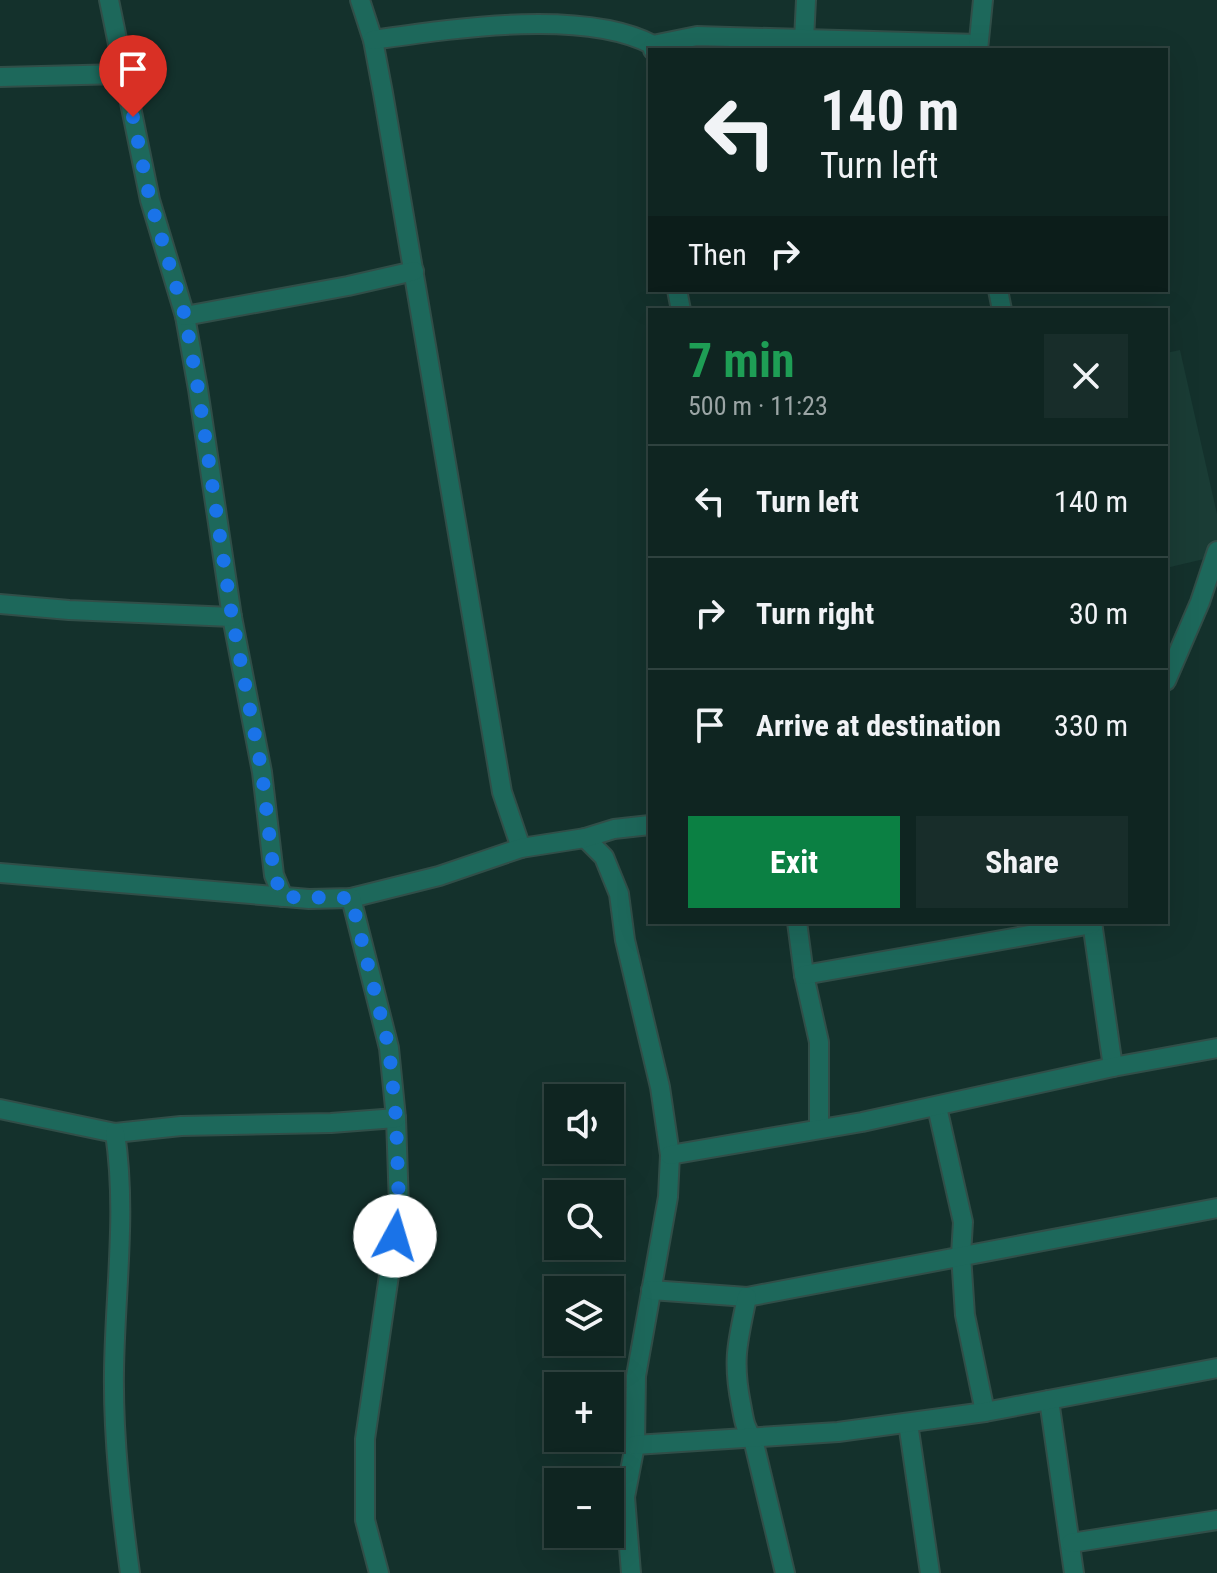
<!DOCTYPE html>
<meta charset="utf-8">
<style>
:root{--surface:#0f2521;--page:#182d2a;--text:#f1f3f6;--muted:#9ba5a5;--line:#2f423f;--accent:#0b8043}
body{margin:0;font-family:"Roboto Condensed",sans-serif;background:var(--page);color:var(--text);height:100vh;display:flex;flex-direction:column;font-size:30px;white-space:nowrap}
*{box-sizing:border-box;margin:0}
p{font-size:26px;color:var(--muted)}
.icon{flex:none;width:44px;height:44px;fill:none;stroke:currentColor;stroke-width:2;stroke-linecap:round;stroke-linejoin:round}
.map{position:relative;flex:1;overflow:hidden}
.sheet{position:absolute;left:648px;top:308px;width:520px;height:616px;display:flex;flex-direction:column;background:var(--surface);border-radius:0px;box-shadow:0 8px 32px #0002,0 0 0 2px var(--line)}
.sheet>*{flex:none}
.banner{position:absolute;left:648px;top:48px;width:520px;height:244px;border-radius:0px;box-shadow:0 8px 32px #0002,0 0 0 2px var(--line);background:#0f2521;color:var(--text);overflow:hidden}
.fabs{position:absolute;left:544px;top:1084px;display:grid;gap:16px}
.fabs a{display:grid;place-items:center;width:80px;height:80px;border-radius:0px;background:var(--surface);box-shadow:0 8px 32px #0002,0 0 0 2px var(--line);font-size:40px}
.pin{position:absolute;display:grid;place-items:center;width:68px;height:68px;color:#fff;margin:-82px -34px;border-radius:50% 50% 50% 0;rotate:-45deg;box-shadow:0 0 8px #0007}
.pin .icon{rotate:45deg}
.me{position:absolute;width:88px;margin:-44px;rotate:6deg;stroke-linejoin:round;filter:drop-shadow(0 0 6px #0008)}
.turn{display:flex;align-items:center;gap:28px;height:168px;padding:0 40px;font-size:36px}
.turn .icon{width:104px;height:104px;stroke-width:2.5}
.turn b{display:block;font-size:56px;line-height:68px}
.then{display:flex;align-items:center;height:76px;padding:0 40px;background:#0003;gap:16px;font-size:30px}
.round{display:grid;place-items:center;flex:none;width:84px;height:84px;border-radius:0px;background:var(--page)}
.headline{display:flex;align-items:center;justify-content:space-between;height:136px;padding:0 40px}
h1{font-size:48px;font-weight:700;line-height:60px;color:#1e9e55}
.action{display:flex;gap:16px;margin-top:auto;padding:16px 40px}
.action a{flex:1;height:92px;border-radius:0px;background:var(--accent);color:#fff;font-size:32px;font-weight:700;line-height:92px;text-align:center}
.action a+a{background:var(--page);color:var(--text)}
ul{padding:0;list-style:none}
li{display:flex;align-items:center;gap:24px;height:112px;padding:0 40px;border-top:2px solid var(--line)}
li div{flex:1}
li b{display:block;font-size:30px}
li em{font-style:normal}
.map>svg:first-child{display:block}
</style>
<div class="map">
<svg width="1217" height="1573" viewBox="0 0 1217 1573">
<rect width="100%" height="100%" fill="#14312c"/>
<!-- built -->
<polygon fill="#1a3c35" points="1180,350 1217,514 1217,556 1166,568 1166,353"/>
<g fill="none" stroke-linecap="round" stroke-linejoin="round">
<defs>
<g id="street">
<polyline points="109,0 150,200 185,316 198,389 232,617 262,772 274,875 283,897"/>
<polyline points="360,0 373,40 383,93 502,792 521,848"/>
<path d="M373,40c77,-11 210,-32 280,5v5"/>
<polyline points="804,40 806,0"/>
<polyline points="653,45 697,36 978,44"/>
<polyline points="978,50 983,0"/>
<polyline points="0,77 123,74"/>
<polyline points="677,290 681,310"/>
<polyline points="998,290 1002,310"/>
<polyline points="185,316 348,286 414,271"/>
<polyline points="0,604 69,610 232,617"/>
<polyline points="1166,681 1200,602 1217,551"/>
<polyline points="585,838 604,857 619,894 625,940 660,1087 670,1155 668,1197 636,1376 635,1445 625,1497 631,1573"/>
<polyline points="0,873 309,899 351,898 439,876 521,848 585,838 614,829 650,825"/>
<polyline points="351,898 389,1048 396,1118 399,1207 365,1439 365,1520 379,1573"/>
<polyline points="797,922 804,975 819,1042 819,1128"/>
<polyline points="1092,922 1113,1067"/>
<polyline points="804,975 1092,924"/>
<polyline points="937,1107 963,1222 961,1255 965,1315 985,1412"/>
<polyline points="0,1109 115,1133 181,1126 331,1123 396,1118"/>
<path d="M115,1133c12,79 0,159 -1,238 -1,67 7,136 16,202"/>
<polyline points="670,1155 862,1122 1113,1067 1217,1048"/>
<polyline points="651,1290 747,1297 1217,1208"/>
<path d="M747,1297c-9,44 -15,62 -6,107 3,15 3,23 12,35l32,134"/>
<polyline points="1049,1400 1074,1573"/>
<polyline points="908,1423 930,1573"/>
<polyline points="635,1445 838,1432 985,1412 1217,1368"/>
<polyline points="1071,1543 1217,1520"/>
</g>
</defs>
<!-- street casing -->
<use href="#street" stroke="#314e48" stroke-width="22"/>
<!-- street -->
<use href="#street" stroke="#1d685b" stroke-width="18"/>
</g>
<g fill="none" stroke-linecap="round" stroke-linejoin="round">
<!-- route -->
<polyline stroke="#1a73e8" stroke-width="14" stroke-dasharray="0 25.2" points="133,117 150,200 185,316 198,389 232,617 262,772 274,875 283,897 351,898 389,1048 396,1118 399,1207 395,1236"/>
</g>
</svg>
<div class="fabs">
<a><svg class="icon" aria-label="sound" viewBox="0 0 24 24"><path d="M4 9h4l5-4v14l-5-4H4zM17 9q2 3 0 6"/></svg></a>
<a><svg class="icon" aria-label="search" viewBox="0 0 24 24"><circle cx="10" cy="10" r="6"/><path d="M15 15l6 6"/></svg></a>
<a><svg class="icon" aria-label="layers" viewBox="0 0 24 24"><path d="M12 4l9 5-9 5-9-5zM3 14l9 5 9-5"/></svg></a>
<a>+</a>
<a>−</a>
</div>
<div class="pin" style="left:133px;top:117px;background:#d93025"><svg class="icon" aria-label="arrive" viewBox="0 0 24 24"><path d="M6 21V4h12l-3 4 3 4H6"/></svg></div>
<svg class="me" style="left:395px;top:1236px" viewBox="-20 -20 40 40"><circle r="19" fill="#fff"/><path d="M0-13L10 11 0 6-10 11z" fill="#1a73e8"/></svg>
<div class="banner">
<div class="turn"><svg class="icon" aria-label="left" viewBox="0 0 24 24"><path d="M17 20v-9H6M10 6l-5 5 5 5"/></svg><div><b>140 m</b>Turn left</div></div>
<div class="then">Then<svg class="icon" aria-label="right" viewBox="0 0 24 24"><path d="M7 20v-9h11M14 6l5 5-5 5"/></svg></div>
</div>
<section class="sheet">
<div class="headline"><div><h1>7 min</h1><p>500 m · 11:23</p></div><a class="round"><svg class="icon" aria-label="close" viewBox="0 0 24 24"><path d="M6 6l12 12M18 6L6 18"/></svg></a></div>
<ul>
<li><svg class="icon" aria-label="left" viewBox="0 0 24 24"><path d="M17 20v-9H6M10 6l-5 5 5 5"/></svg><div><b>Turn left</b></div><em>140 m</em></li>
<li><svg class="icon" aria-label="right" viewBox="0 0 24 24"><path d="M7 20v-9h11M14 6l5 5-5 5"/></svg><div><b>Turn right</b></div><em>30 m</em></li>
<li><svg class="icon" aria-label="arrive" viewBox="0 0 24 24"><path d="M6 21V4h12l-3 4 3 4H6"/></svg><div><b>Arrive at destination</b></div><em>330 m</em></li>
</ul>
<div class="action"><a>Exit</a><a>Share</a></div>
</section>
</div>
